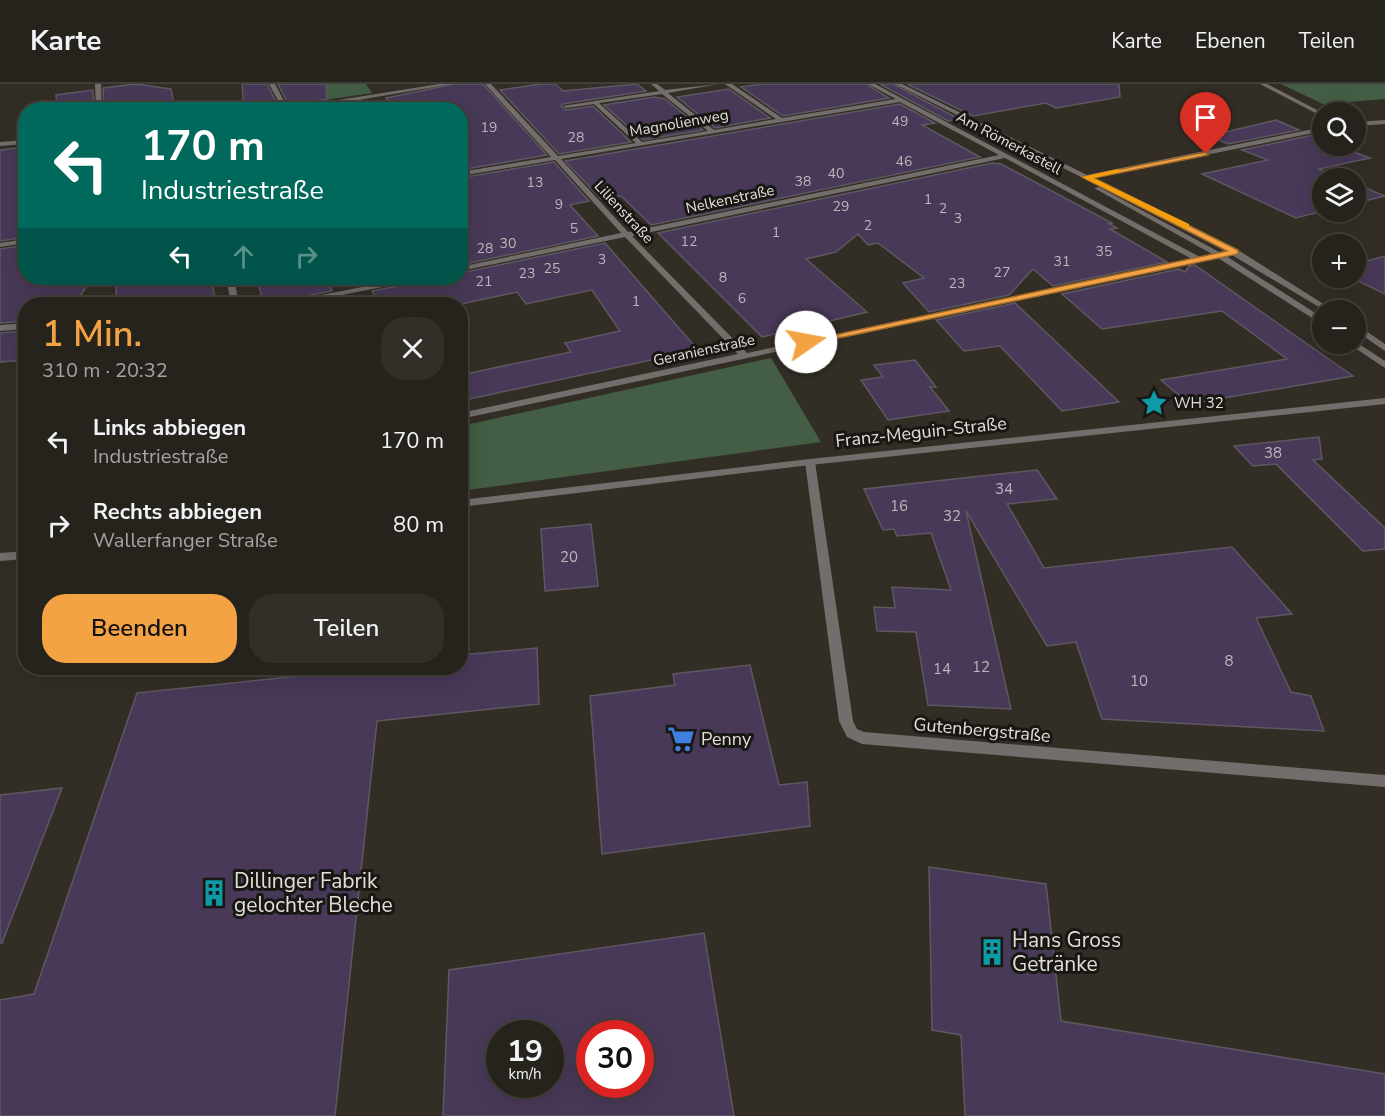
<!DOCTYPE html>
<html lang="de">
<meta charset="utf-8">
<style>
:root{--surface:#26221c;--page:#322f29;--text:#f1f3f6;--muted:#a4a4a3;--line:#423f3b;--accent:#f4a344}
body{margin:0;font-family:"Nunito Sans",sans-serif;background:var(--page);color:var(--text);height:100vh;display:flex;flex-direction:column;font-size:22px;white-space:nowrap}
*{box-sizing:border-box;margin:0}
p{font-size:20px;color:var(--muted)}
.icon{flex:none;width:33px;height:33px;fill:none;stroke:currentColor;stroke-width:2;stroke-linecap:round;stroke-linejoin:round}
.map{position:relative;flex:1;overflow:hidden}
.sheet{position:absolute;left:18px;top:213px;width:450px;height:378px;display:flex;flex-direction:column;background:var(--surface);border-radius:24px;box-shadow:0 6px 24px #0002,0 0 0 2px var(--line)}
.sheet>*{flex:none}
.guide{position:absolute;left:18px;top:18px;width:450px;height:183px;border-radius:24px;box-shadow:0 6px 24px #0002,0 0 0 2px var(--line);background:#00695c;color:#fff;overflow:hidden}
.buttons{position:absolute;left:1312px;top:18px;display:grid;gap:12px}
.buttons a{display:grid;place-items:center;width:54px;height:54px;border-radius:50%;background:var(--surface);box-shadow:0 6px 24px #0002,0 0 0 2px var(--line);font-size:30px}
.speed{position:absolute;left:486px;top:936px;display:flex;gap:12px;font-size:30px;font-weight:700;text-align:center}
.speed>*{display:grid;place-content:center;width:78px;height:78px;border-radius:50%;background:var(--surface);box-shadow:0 6px 24px #0002,0 0 0 2px var(--line);line-height:1}
.speed small{font-size:15px;font-weight:400}
.speed .limit{border:9px solid #d22;background:#fff;color:#111}
.pin{position:absolute;display:grid;place-items:center;width:51px;height:51px;color:#fff;margin:-62px -26px;border-radius:50% 50% 50% 0;rotate:-45deg;box-shadow:0 0 6px #0007}
.pin .icon{rotate:45deg}
.me{position:absolute;width:66px;margin:-33px;rotate:78deg;stroke-linejoin:round;filter:drop-shadow(0 0 4px #0008)}
.turn{display:flex;align-items:center;gap:21px;height:126px;padding:0 24px;font-size:27px}
.turn .icon{width:78px;height:78px;stroke-width:2.5}
.turn b{display:block;font-size:42px;line-height:51px}
.lanes{display:flex;align-items:center;height:57px;padding:0 24px;background:#0003;justify-content:center;gap:30px;direction:ltr}
.lanes .off{opacity:.35}
.round{display:grid;place-items:center;flex:none;width:63px;height:63px;border-radius:24px;background:var(--page)}
.overview{display:flex;align-items:center;justify-content:space-between;height:102px;padding:0 24px}
h1{font-size:36px;font-weight:600;line-height:45px;color:var(--accent)}
.primary-button{display:flex;gap:12px;margin-top:auto;padding:12px 24px}
.primary-button a{flex:1;height:69px;border-radius:24px;background:var(--accent);color:#111;font-size:24px;font-weight:600;line-height:69px;text-align:center}
.primary-button a+a{background:var(--page);color:var(--text)}
ul{padding:0;list-style:none}
li{display:flex;align-items:center;gap:18px;height:84px;padding:0 24px}
li div{flex:1}
li b{display:block;font-size:22px}
li em{font-style:normal}
header{display:flex;align-items:center;gap:36px;box-sizing:border-box;height:84px;padding:0 30px;background:var(--surface);border-bottom:2px solid var(--line)}
header strong{font-size:28px}
nav{display:flex;gap:33px;margin-inline-start:auto;font-size:21px}
.map>svg:first-child{display:block}
</style>
<header>
<strong>Karte</strong>
<nav><a>Karte</a><a>Ebenen</a><a>Teilen</a></nav>
</header>
<div class="map">
<svg width="1385" height="1032" viewBox="0 0 1385 1032">
<rect width="100%" height="100%" fill="#332e25"/>
<!-- green -->
<g fill="#435e44">
<polygon points="314,0 366,0 372,9 297,20"/>
<polygon points="1281,0 1385,0 1385,15 1323,20"/>
<polygon points="771,274 821,358 461,407 461,342"/>
</g>
<!-- building -->
<g fill="#483958" stroke="#5d5862" stroke-width="1.5" fill-rule="evenodd">
<polygon points="136,0 171,5 175,26 104,26 103,4"/>
<polygon points="242,0 267,0 280,26 244,26"/>
<polygon points="278,0 326,0 327,15 289,22"/>
<polygon points="454,0 483,0 547,71 460,86 460,26 395,26 386,14"/>
<polygon points="541,0 555,0 563,7 637,0 646,7 563,20 561,22 566,26 593,22 631,58 559,70 500,6"/>
<polygon points="761,0 866,0 889,14 783,32 741,3"/>
<polygon points="880,0 893,0 959,35 948,37"/>
<polygon points="907,0 1119,0 1120,13 1056,24 1046,19 973,32"/>
<polygon points="729,5 770,34 715,44 677,13"/>
<polygon points="93,6 94,26 57,26 56,11"/>
<polygon points="654,13 665,15 703,46 643,56 604,21"/>
<polygon points="900,20 935,39 922,41 980,73 651,141 621,112 601,115 565,77"/>
<polygon points="1276,36 1299,46 1228,60 1209,52"/>
<polygon points="1313,51 1323,55 1323,62 1339,62 1370,74 1319,85 1344,94 1323,94 1323,127 1296,134 1202,90 1268,76 1242,66"/>
<polygon points="26,63 26,153 0,157 0,66"/>
<polygon points="554,78 589,117 570,121 598,152 460,181 460,94"/>
<polygon points="992,79 1001,80 1112,139 1109,140 1117,144 1110,145 1167,178 1053,202 1033,185 1009,211 929,228 903,199 924,194 878,159 868,161 858,150 836,168 806,175 867,228 762,253 658,149"/>
<polygon points="1356,100 1385,112 1356,119"/>
<polygon points="605,159 698,266 460,317 460,291 571,268 565,259 620,247 592,206 526,220 517,208 461,220 379,220 372,207 419,198 425,194 460,194 460,189"/>
<polygon points="26,161 26,194 62,194 60,197 91,195 75,220 26,220 26,237 0,239 0,165"/>
<polygon points="1385,172 1385,210 1356,196 1356,180"/>
<polygon points="1195,181 1273,236 1353,292 1189,320 1161,296 1287,275 1222,227 1102,245 1062,210 1179,185 1185,188 1189,182"/>
<polygon points="177,194 211,194 215,214 188,220 116,220 116,202 177,198"/>
<polygon points="271,194 328,194 332,207 285,216 279,220 264,220 257,196"/>
<polygon points="1015,219 1034,237 1119,318 1062,327 1000,262 964,267 936,236"/>
<polygon points="26,247 26,276 0,278 0,249"/>
<polygon points="915,276 936,303 930,303 949,327 888,336 861,296 883,293 874,281"/>
<polygon points="1319,353 1322,375 1313,376 1385,444 1385,465 1363,467 1276,380 1253,382 1234,362"/>
<polygon points="1037,386 1057,415 1007,420 1044,484 1232,463 1292,530 1256,534 1291,608 1311,612 1324,647 1102,635 1076,558 1047,562 966,427 1011,625 928,621 916,548 877,547 874,523 895,524 892,503 951,506 931,449 897,452 894,445 883,446 864,405"/>
<polygon points="591,440 598,502 545,507 541,445"/>
<polygon points="537,564 539,620 377,637 335,1032 0,1032 0,916 34,910 137,609 374,584 460,584 460,571"/>
<polygon points="750,581 779,701 807,698 810,742 602,770 590,612 675,601 673,590"/>
<polygon points="62,704 2,859 0,859 0,711"/>
<polygon points="929,783 1046,800 1061,937 1385,990 1385,1032 965,1032 961,951 932,946"/>
<path d="M704,849l30,183h-291l6,-146zM500,950h50v50h-50zM590,950h50v50h-50z"/>
</g>
<g fill="none" stroke-linecap="round" stroke-linejoin="round">
<!-- minor -->
<g fill="#736d6b" fill-rule="evenodd">
<polygon points="95,0 101,0 102,26 96,26"/>
<polygon points="269,0 275,0 288,24 439,0 452,0 300,26 283,26"/>
<path d="M485,0h6l67,72 78,-13 -42,-39 -28,4 -3,-2 96,-15 -8,-7h6l8,6 54,-6 -51,9 46,37 62,-11 -51,-35h7l50,34 114,-19 -28,-15h7l325,173 12,-3 -118,-66 5,-1 122,66 5,-1 -23,-14 -308,-154h7l185,91 236,-48v4l-230,47 145,72 95,60h-9l-92,-55 -6,1 97,62v7l-105,-67 -758,161v-6l278,-59 -113,-117 -165,34v-4l161,-34 -66,-73 -95,16v-4l91,-15zM662,10l46,37 -66,11 -43,-39zM900,18l99,53 -371,77 -67,-73zM1005,74l187,101 -445,94 -115,-117z"/>
<polygon points="1260,0 1267,0 1323,29 1323,33"/>
<polygon points="1385,36 1385,40 1356,42 1356,38"/>
<polygon points="26,56 26,60 0,62 0,58"/>
<polygon points="26,155 26,159 0,163 0,159"/>
<polygon points="226,194 234,194 239,220 231,220"/>
<polygon points="409,194 423,194 419,196 295,220 281,220 285,218"/>
<polygon points="26,239 26,245 0,247 0,241"/>
<polygon points="1356,240 1385,260 1385,267 1356,247"/>
<polygon points="1356,258 1385,277 1385,284 1352,262 1351,260 1356,260"/>
<polygon points="810,375 815,378 853,637 857,645 864,648 1385,691 1385,703 862,660 847,653 839,637 805,378"/>
</g>
<!-- tertiary -->
<g fill="#736d6b" fill-rule="evenodd">
<polygon points="1385,314 1385,320 810,381 460,423 460,416 810,375"/>
<polygon points="26,467 26,475 0,477 0,469"/>
</g>
</g>
<!-- route -->
<polygon fill="#f4a344" stroke="#9f6a2c" stroke-width="1.5" points="1206,68 1208,71 1094,94 1238,166 1238,170 806,261 801,258 1227,167 1082,93"/>
<!-- slow -->
<polygon fill="#f59e0b" points="1118,85 1121,88 1093,94 1189,140 1189,144 1184,144 1082,93"/>
<!-- icons -->
<defs>
<symbol id="sight-bare" viewBox="-9 -9 18 18"><path d="M0-6L1.8-2.2L6-1.7L2.9 1.2L3.7 5.4L0 3.3L-3.7 5.4L-2.9 1.2L-6-1.7L-1.8-2.2Z" fill="#0f9aa8" stroke="#191713" stroke-width="2.5" paint-order="stroke"/></symbol>
<symbol id="supermarket-bare" viewBox="-9 -9 18 18"><path d="M-6-5.5h2.5l.6 2H6L4.5 2H-2.5L-4.4-4H-6ZM-1.5 3.2a1.3 1.3 0 1 0 .1 0ZM3 3.2a1.3 1.3 0 1 0 .1 0Z" fill="#3f7fe0" stroke="#191713" stroke-width="2.5" paint-order="stroke"/></symbol>
<symbol id="building-bare" viewBox="-9 -9 18 18"><path d="M-4-6H4V6H1V3H-1V6H-4ZM-2.5-4.3h1.7v1.8h-1.7ZM.8-4.3h1.7v1.8H.8ZM-2.5-1h1.7V.8h-1.7ZM.8-1h1.7V.8H.8Z" fill="#0f9aa8" stroke="#191713" stroke-width="2.5" paint-order="stroke"/></symbol>
</defs>
<g fill-rule="evenodd">
<use href="#sight-bare" x="1135" y="300" width="38" height="38"/>
<use href="#supermarket-bare" x="662" y="636" width="38" height="38"/>
<use href="#building-bare" x="195" y="790" width="38" height="38"/>
<use href="#building-bare" x="973" y="849" width="38" height="38"/>
</g>
<g text-anchor="middle" dominant-baseline="central" stroke-width="6" stroke-linejoin="round" paint-order="stroke">
<!-- far-number labels -->
<g font-size="14" fill="#bcb6b9">
<text x="900" y="37">49</text>
<text x="489" y="43">19</text>
<text x="576" y="53">28</text>
<text x="904" y="77">46</text>
<text x="836" y="89">40</text>
<text x="803" y="97">38</text>
<text x="535" y="98">13</text>
<text x="928" y="115">1</text>
<text x="559" y="120">9</text>
<text x="841" y="122">29</text>
<text x="943" y="124">2</text>
<text x="958" y="134">3</text>
<text x="868" y="141">2</text>
<text x="574" y="144">5</text>
<text x="776" y="148">1</text>
<text x="689" y="157">12</text>
<text x="508" y="159">30</text>
<text x="485" y="164">28</text>
<text x="1104" y="167">35</text>
<text x="602" y="175">3</text>
<text x="1062" y="177">31</text>
<text x="552" y="184">25</text>
<text x="1002" y="188">27</text>
<text x="527" y="189">23</text>
<text x="723" y="193">8</text>
<text x="484" y="197">21</text>
<text x="957" y="199">23</text>
<text x="742" y="214">6</text>
<text x="636" y="217">1</text>
</g>
<!-- far-street labels -->
<g font-size="15" fill="#e2dfd9" stroke="#191713">
<text transform="translate(679 39) rotate(-10)">Magnolienweg</text>
<text transform="translate(1009 59) rotate(28)">Am Römerkastell</text>
<text transform="translate(730 115) rotate(-12)">Nelkenstraße</text>
<text transform="translate(624 128) rotate(47)">Lilienstraße</text>
<text transform="translate(704 266) rotate(-12)">Geranienstraße</text>
</g>
<!-- far-poi labels -->
<g font-size="15" fill="#e2dfd9" stroke="#191713" text-anchor="start">
<text x="1174" y="319">WH 32</text>
</g>
<!-- number labels -->
<g font-size="15" fill="#bcb6b9">
<text x="1273" y="369">38</text>
<text x="1004" y="405">34</text>
<text x="899" y="422">16</text>
<text x="952" y="432">32</text>
<text x="569" y="473">20</text>
<text x="1229" y="577">8</text>
<text x="981" y="583">12</text>
<text x="942" y="585">14</text>
<text x="1139" y="597">10</text>
</g>
<!-- street labels -->
<g font-size="18" fill="#e2dfd9" stroke="#191713">
<text transform="translate(921 348) rotate(-6)">Franz-Meguin-Straße</text>
<text transform="translate(982 646) rotate(5)">Gutenbergstraße</text>
</g>
<!-- poi labels -->
<g font-size="18" fill="#e2dfd9" stroke="#191713" text-anchor="start">
<text x="701" y="655">Penny</text>
</g>
<!-- near-poi labels -->
<g font-size="21" fill="#e2dfd9" stroke="#191713" text-anchor="start">
<text x="234" y="797">Dillinger Fabrik<tspan x="234" dy="24">gelochter Bleche</tspan></text>
<text x="1012" y="856">Hans Gross<tspan x="1012" dy="24">Getränke</tspan></text>
</g>
</g>
</svg>
<div class="buttons">
<a><svg class="icon" aria-label="search" viewBox="0 0 24 24"><circle cx="10" cy="10" r="6"/><path d="M15 15l6 6"/></svg></a>
<a><svg class="icon" aria-label="layers" viewBox="0 0 24 24"><path d="M12 4l9 5-9 5-9-5zM3 14l9 5 9-5"/></svg></a>
<a>+</a>
<a>−</a>
</div>
<div class="speed"><div>19<small>km/h</small></div><div class="limit">30</div></div>
<div class="pin" style="left:1206px;top:70px;background:#d93025"><svg class="icon" aria-label="arrive" viewBox="0 0 24 24"><path d="M6 21V4h12l-3 4 3 4H6"/></svg></div>
<svg class="me" style="left:806px;top:258px" viewBox="-20 -20 40 40"><circle r="19" fill="#fff"/><path d="M0-13L10 11 0 6-10 11z" fill="#f4a344"/></svg>
<div class="guide">
<div class="turn"><svg class="icon" aria-label="left" viewBox="0 0 24 24"><path d="M17 20v-9H6M10 6l-5 5 5 5"/></svg><div><b>170 m</b>Industriestraße</div></div>
<div class="lanes"><svg class="icon" aria-label="left" viewBox="0 0 24 24"><path d="M17 20v-9H6M10 6l-5 5 5 5"/></svg><svg class="icon off" aria-label="ahead" viewBox="0 0 24 24"><path d="M12 20V5M6 11l6-6 6 6"/></svg><svg class="icon off" aria-label="right" viewBox="0 0 24 24"><path d="M7 20v-9h11M14 6l5 5-5 5"/></svg></div>
</div>
<section class="sheet">
<div class="overview"><div><h1>1 Min.</h1><p>310 m · 20:32</p></div><a class="round"><svg class="icon" aria-label="close" viewBox="0 0 24 24"><path d="M6 6l12 12M18 6L6 18"/></svg></a></div>
<ul>
<li><svg class="icon" aria-label="left" viewBox="0 0 24 24"><path d="M17 20v-9H6M10 6l-5 5 5 5"/></svg><div><b>Links abbiegen</b><p>Industriestraße</p></div><em>170 m</em></li>
<li><svg class="icon" aria-label="right" viewBox="0 0 24 24"><path d="M7 20v-9h11M14 6l5 5-5 5"/></svg><div><b>Rechts abbiegen</b><p>Wallerfanger Straße</p></div><em>80 m</em></li>
</ul>
<div class="primary-button"><a>Beenden</a><a>Teilen</a></div>
</section>
</div>
